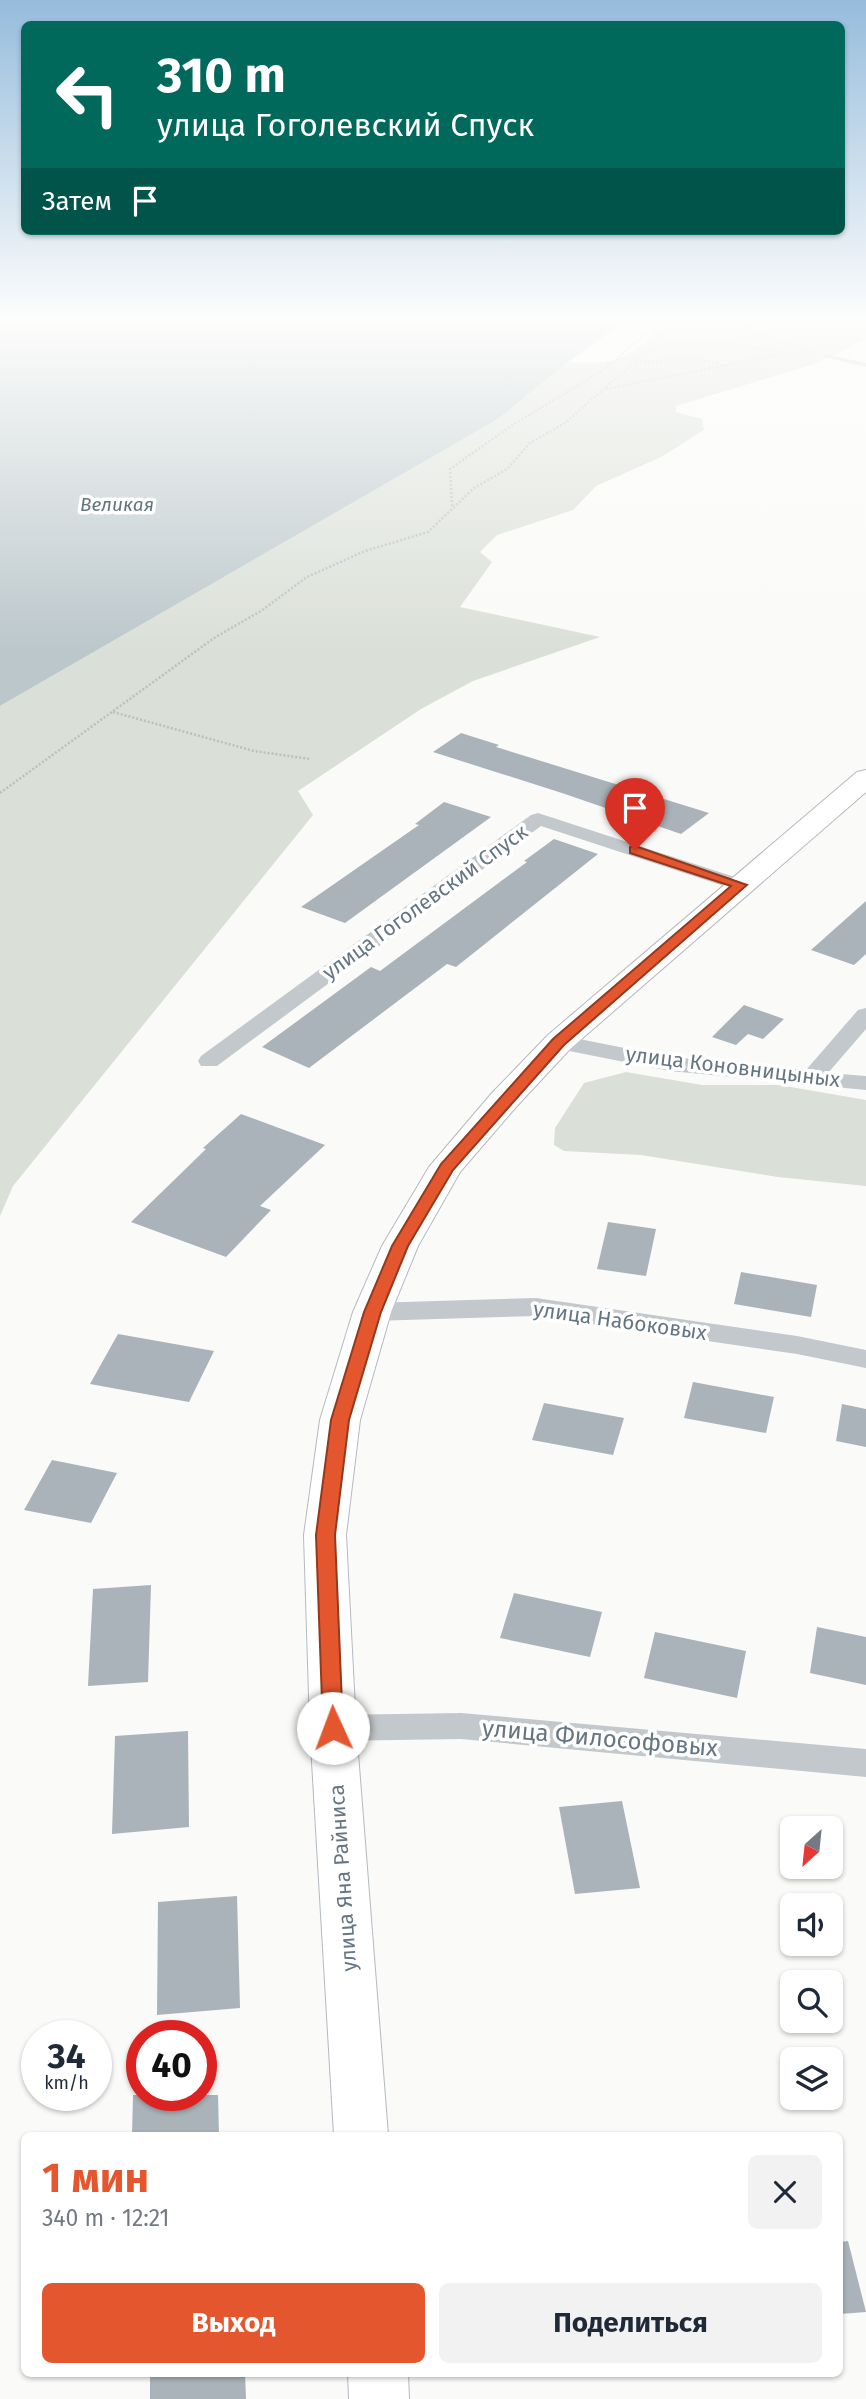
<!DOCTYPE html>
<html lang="ru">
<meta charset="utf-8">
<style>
:root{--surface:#fff;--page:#f2f2f3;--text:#1f2937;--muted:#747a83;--accent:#e4572e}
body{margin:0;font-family:"Fira Sans",sans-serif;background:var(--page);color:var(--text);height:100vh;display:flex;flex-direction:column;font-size:26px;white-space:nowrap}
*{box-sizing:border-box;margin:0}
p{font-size:23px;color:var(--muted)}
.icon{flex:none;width:38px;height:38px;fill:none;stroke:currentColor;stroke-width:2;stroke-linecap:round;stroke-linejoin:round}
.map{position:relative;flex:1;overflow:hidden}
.details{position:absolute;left:21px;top:2132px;width:822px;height:245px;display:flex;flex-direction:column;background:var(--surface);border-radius:10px;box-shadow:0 2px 5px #0004}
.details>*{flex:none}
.top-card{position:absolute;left:21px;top:21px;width:824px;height:214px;border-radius:10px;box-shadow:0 2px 5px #0004;background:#00695c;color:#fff;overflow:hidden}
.needle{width:46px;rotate:207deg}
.tools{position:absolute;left:780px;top:1816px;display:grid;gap:14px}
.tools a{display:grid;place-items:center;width:63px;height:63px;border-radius:10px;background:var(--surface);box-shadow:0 2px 5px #0004;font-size:35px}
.speed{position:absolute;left:21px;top:2020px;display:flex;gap:14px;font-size:35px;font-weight:700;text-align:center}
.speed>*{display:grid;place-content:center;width:91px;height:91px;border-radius:50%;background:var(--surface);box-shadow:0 2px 5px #0004;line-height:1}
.speed small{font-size:18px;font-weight:400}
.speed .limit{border:10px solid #d22;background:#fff;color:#111}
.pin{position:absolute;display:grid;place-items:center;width:60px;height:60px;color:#fff;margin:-72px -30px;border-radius:50% 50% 50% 0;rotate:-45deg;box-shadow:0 0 7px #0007}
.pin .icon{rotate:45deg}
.me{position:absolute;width:77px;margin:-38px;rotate:358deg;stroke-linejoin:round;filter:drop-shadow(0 0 5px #0008)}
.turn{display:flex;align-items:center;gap:24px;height:147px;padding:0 21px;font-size:32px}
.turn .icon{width:91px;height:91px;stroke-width:2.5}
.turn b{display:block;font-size:49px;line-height:60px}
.then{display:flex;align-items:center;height:66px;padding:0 21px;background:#0003;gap:14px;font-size:26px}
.round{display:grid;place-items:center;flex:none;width:74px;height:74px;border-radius:10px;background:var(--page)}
.summary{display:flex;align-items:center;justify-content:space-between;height:119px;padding:0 21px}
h1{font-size:42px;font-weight:700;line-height:52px;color:var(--accent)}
.action{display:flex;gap:14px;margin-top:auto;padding:14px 21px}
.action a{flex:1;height:80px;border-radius:10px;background:var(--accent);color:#fff;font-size:28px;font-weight:700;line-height:80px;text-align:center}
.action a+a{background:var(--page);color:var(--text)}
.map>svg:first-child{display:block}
</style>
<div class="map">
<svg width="866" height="2399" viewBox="0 0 866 2399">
<rect width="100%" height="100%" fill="#fafaf8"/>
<!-- green -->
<g fill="#dadfd7">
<path d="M671,317h195v22l-49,24 -141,43v6l26,7 2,11 -43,27 -65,29 -23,24 -76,25 -17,17 12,10 -32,45 140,30 -127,44 -52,28 -123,82 15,24 -300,371 -13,30v-510l498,-287 70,-57c16,0 34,2 50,-3 19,-7 40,-28 53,-42z"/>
<polygon points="626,1072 702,1085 779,1085 866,1100 866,1186 778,1177 641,1155 564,1151 554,1145 555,1128 584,1083"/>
</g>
<!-- water -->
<polygon fill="#bbc7cb" points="0,317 630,317 568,362 498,419 0,706"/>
<!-- building -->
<g fill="#aab3b9">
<polygon points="461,733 499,745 496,747 709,813 681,834 565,794 433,752"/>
<polygon points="444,802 491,817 345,923 301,907 419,825 415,824"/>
<polygon points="554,839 598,854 456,967 447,964 309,1068 262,1047 371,967 380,971 527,862 524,861"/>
<polygon points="866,901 866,954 854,965 811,950"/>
<polygon points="744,1005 784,1019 763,1039 748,1034 736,1045 712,1037"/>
<polygon points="241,1114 325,1145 260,1206 271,1210 226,1257 131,1222 206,1149 203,1148"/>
<polygon points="608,1222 656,1229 646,1276 597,1269"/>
<polygon points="741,1272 817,1285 811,1317 734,1304"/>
<polygon points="118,1334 214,1351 189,1402 90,1384"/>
<polygon points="693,1382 774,1397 766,1433 684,1418"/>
<polygon points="544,1403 624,1418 613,1455 532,1440"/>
<polygon points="842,1404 866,1409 866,1447 836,1441"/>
<polygon points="52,1460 117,1473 91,1523 24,1510"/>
<polygon points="151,1585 148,1682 88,1686 93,1589"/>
<polygon points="514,1593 602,1612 590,1657 500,1638"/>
<polygon points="817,1627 866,1637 866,1685 810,1673"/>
<polygon points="655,1632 746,1651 737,1698 644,1678"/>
<polygon points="188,1731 189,1827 112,1834 115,1736"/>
<polygon points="622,1801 640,1888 575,1894 559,1807"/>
<polygon points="237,1896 240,2008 157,2015 158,1902"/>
<polygon points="133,2095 218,2095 219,2135 132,2135"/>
<polygon points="848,2241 866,2312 840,2314 840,2242"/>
<polygon points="150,2373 245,2373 246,2399 150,2399"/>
</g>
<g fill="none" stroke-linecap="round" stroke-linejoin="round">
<defs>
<g id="secondary">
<polygon points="866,770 866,792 570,1049 516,1107 460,1172 418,1246 391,1312 360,1420 346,1535 356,1728 388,2135 334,2135 310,1728 304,1535 320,1420 353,1312 382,1246 429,1167 492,1093 548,1035 857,772"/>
<polygon points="348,2373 408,2373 409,2399 349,2399"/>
</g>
</defs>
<!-- secondary casing -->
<use href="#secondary" stroke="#b3babf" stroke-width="2"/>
<!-- path -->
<g stroke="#bbbfc2" stroke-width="2.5" stroke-dasharray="2 2" stroke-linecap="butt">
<polyline points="736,317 758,335 811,352"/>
<polyline points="795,354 814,353"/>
<polyline points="636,362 690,359 720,363"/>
<polyline points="606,389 782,354"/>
<polyline points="452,506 450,469 514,424 605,369 645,334 676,317"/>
<polyline points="113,712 254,751 310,759"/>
<polyline points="0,793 214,638 261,611 307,577 365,551 428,532 474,488 507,469 530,443 565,423 643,355 674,341 704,341 795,354"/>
</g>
<!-- lane -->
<polygon fill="#c3c8cc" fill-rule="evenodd" points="825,354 866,363 866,367 823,357"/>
<!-- street -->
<g fill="#c3c8cc" fill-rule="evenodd">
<polygon points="538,813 747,881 750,885 747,889 733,889 541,826 217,1066 201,1066 198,1061 201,1056 531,815"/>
<polygon points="866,1008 866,1029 828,1073 866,1076 866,1090 670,1071 559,1049 551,1047 548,1042 551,1037 559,1035 670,1057 806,1070 858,1010"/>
<polygon points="536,1298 797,1336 866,1350 866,1368 797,1354 536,1316 372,1321 363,1318 359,1312 363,1306 372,1303"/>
<polygon points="461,1713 866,1749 866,1777 461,1739 333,1741 322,1737 317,1728 322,1719 333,1715"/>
</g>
<!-- secondary -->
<use href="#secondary" fill="#fff" fill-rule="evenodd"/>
</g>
<!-- sky -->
<linearGradient id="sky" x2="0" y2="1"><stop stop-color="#96bcdc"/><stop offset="0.49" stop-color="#fdfdfc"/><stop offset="1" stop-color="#fdfdfc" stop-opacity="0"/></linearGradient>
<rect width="866" height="653" fill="url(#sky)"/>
<!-- route -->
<polygon fill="#e4572e" stroke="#94391e" stroke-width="2" points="635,846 747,885 564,1045 453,1170 408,1246 381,1312 349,1420 335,1535 343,1728 340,1734 333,1737 326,1734 323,1728 316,1535 331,1420 364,1312 392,1246 441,1164 553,1039 731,886 630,853 630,847"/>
<g text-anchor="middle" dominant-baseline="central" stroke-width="7" stroke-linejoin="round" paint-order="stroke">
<!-- far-water labels -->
<g font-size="19" font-style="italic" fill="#60757c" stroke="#fff">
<text x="117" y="504">Великая</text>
</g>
<!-- street labels -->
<g font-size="21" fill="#657683" stroke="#fff">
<text transform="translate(425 902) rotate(-36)">улица Гоголевский Спуск</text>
<text transform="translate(733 1067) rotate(7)">улица Коновницыных</text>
<text transform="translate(620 1321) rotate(8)">улица Набоковых</text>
<text transform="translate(343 1878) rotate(-94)">улица Яна Райниса</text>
</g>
<!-- near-street labels -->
<g font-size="24" fill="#657683" stroke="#fff">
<text transform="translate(600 1738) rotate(5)">улица Философовых</text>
</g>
</g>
</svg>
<div class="tools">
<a><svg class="needle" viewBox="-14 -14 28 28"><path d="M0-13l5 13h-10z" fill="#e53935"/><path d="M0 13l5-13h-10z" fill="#747a83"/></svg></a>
<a><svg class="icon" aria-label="sound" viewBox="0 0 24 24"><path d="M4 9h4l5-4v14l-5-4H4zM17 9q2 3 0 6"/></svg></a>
<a><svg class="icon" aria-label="search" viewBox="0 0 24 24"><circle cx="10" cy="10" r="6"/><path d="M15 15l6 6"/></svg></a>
<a><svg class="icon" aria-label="layers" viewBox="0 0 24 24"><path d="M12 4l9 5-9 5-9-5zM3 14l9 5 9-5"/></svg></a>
</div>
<div class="speed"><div>34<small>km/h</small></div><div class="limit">40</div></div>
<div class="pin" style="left:635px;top:850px;background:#d93025"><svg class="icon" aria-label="arrive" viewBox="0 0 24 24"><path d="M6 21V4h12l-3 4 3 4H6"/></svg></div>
<svg class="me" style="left:333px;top:1728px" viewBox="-20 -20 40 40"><circle r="19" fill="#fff"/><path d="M0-13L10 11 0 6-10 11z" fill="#e4572e"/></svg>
<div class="top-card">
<div class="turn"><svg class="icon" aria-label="left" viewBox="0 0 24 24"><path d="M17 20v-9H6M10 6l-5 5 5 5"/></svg><div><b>310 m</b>улица Гоголевский Спуск</div></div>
<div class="then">Затем<svg class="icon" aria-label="arrive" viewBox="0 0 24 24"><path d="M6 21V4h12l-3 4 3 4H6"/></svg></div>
</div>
<section class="details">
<div class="summary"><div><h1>1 мин</h1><p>340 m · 12:21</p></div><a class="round"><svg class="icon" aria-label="close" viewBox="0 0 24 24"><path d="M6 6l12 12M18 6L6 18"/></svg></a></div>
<div class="action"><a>Выход</a><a>Поделиться</a></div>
</section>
</div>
